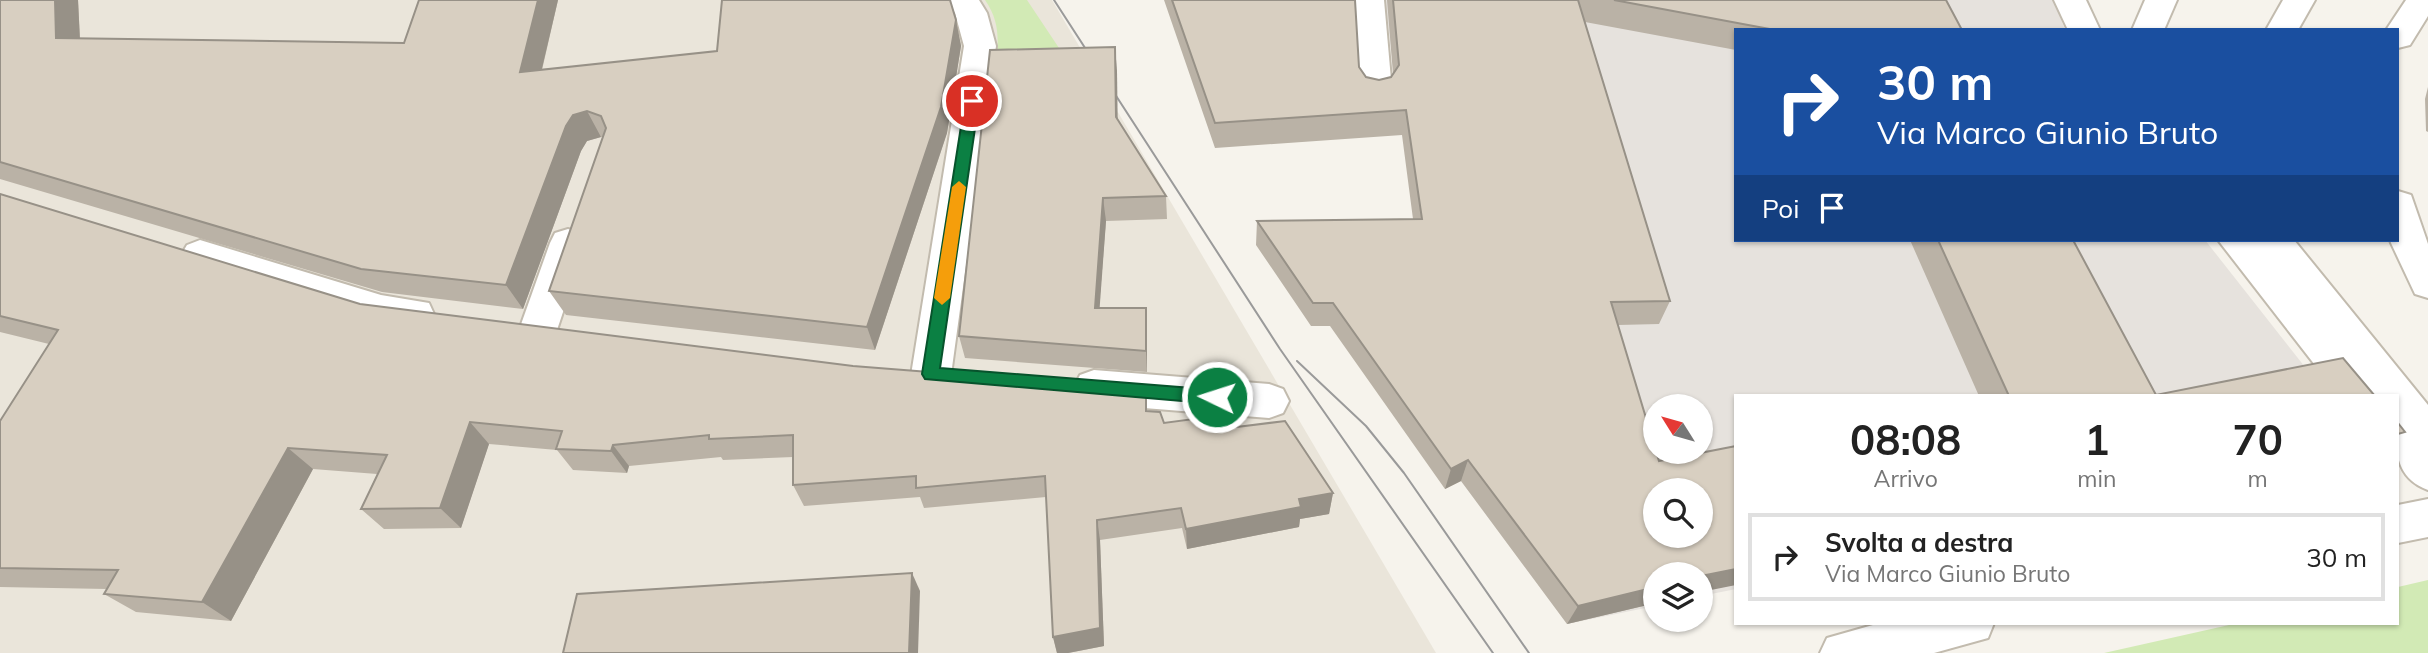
<!DOCTYPE html>
<html lang="it">
<style>
:root{--surface:#fff;--page:#f2f2f2;--text:#222;--muted:#767676;--line:#e0e0e0}
body{margin:0;font-family:Mulish,sans-serif;background:var(--page);color:var(--text);height:100vh;display:flex;flex-direction:column;font-size:26px;white-space:nowrap}
*{box-sizing:border-box;margin:0}
p{font-size:23px;color:var(--muted)}
.icon{flex:none;width:38px;height:38px;fill:none;stroke:currentColor;stroke-width:2;stroke-linecap:round;stroke-linejoin:round}
.map{position:relative;flex:1;overflow:hidden}
.panel{position:absolute;left:1734px;top:394px;width:665px;height:231px;display:flex;flex-direction:column;background:var(--surface);border-radius:0px;box-shadow:0 2px 5px #0004}
.panel>*{flex:none}
.hud{position:absolute;left:1734px;top:28px;width:665px;height:214px;border-radius:0px;box-shadow:0 2px 5px #0004;background:#1a4fa0;color:#fff;overflow:hidden}
.needle{width:46px;rotate:307deg}
.buttons{position:absolute;left:1643px;top:394px;display:grid;gap:14px}
.buttons a{display:grid;place-items:center;width:70px;height:70px;border-radius:50%;background:var(--surface);box-shadow:0 2px 5px #0004;font-size:35px}
.pin{position:absolute;display:grid;place-items:center;width:60px;height:60px;color:#fff;margin:-30px;border:4px solid #fff;border-radius:50%;box-shadow:0 2px 7px #0007}
.me{position:absolute;width:77px;margin:-38px;rotate:274deg;stroke-linejoin:round;filter:drop-shadow(0 0 5px #0008)}
.turn{display:flex;align-items:center;gap:24px;height:147px;padding:0 28px;font-size:32px}
.turn .icon{width:91px;height:91px;stroke-width:2.5}
.turn b{display:block;font-size:49px;line-height:60px}
.then{display:flex;align-items:center;height:66px;padding:0 28px;background:#0003;gap:14px;font-size:26px}
.eta{display:flex;justify-content:space-evenly;align-items:center;height:119px;text-align:center}
.eta b{font-size:42px;font-weight:700;line-height:49px}
ul{padding:0;list-style:none}
li{display:flex;align-items:center;gap:21px;height:88px;margin:0 14px 10px;padding:0 14px;border:4px solid var(--line);border-radius:0px}
li div{flex:1}
li b{display:block;font-size:26px}
li em{font-style:normal}
.map>svg:first-child{display:block}
</style>
<div class="map">
<svg width="2428" height="653" viewBox="0 0 2428 653">
<rect width="100%" height="100%" fill="#f6f3ec"/>
<!-- residential -->
<polygon fill="#eae5da" points="0,0 1052,0 1436,653 0,653"/>
<!-- industrial -->
<path fill="#e6e2dd" fill-rule="evenodd" d="M1385,0h669l11,30h-329v210h469l122,155 -591,1v193l-35,7v-22h-45l-1,32 -88,18 -106,-143 -62,-368zM1656,406h45v46h-45zM1656,490h45v46h-45z"/>
<!-- green -->
<g fill="#d2eab5">
<path d="M985,0h42l48,72 -80,2c3,-28 7,-50 -10,-74z"/>
<polygon points="2428,580 2428,653 2104,653 2238,623 2398,623 2398,587"/>
</g>
<g fill="none" stroke-linecap="round" stroke-linejoin="round">
<defs>
<g id="minor">
<polygon points="947,0 979,0 987,13 996,46 951,375 945,387 931,392 917,387 911,375 964,46 955,13"/>
<polygon points="1352,0 1384,0 1392,91 1387,100 1375,103 1363,100 1358,91"/>
<polygon points="2054,0 2086,0 2100,30 2068,30"/>
<polygon points="2145,0 2177,0 2164,30 2132,30"/>
<polygon points="2283,0 2315,0 2298,30 2266,30"/>
<polygon points="2406,0 2428,0 2428,16 2410,45 2398,48 2398,30 2386,30"/>
<polygon points="2398,191 2411,195 2428,244 2428,298 2415,294 2391,243 2390,240 2398,240"/>
<polygon points="568,229 581,233 586,243 557,330 552,341 538,346 524,341 519,330 550,243 555,233"/>
<polygon points="200,240 381,295 429,303 434,314 429,325 415,330 381,325 187,265 181,255 187,245"/>
<path d="M2218,240h76l134,165v85c-42,-15 -30,-57 -30,-94h-59z"/>
<polygon points="1094,370 1269,384 1283,389 1289,401 1283,413 1269,418 1094,404 1080,399 1074,387 1080,375"/>
<polygon points="2428,499 2428,537 2398,543 2398,505"/>
<polygon points="1880,623 1994,623 1988,638 1934,653 1820,653 1827,638"/>
</g>
</defs>
<!-- minor casing -->
<use href="#minor" stroke="#c2bbae" stroke-width="4"/>
<!-- minor -->
<use href="#minor" fill="#fff" fill-rule="evenodd"/>
<!-- tram -->
<g stroke="#9a9a9a" stroke-width="2">
<polyline points="1054,0 1280,349 1493,653"/>
<polyline points="1297,361 1366,426 1404,473 1529,653"/>
</g>
</g>
<!-- wall -->
<g fill="#bab2a6">
<polygon points="0,0 78,0 80,38 404,43 419,0 558,0 542,70 717,51 956,20 961,46 947,133 875,350 566,315 549,291 603,137 601,137 587,141 581,151 523,309 382,292 0,179"/>
<polygon points="1164,0 1355,0 1359,67 1366,77 1379,80 1391,77 1393,74 1387,0 1946,0 1962,30 1736,30 1736,50 1585,22 1670,301 1659,324 1618,325 1656,574 1656,603 1567,624 1461,481 1445,489 1330,326 1311,326 1256,245 1257,221 1413,219 1402,135 1215,148"/>
<polygon points="1117,71 1117,120 1166,196 1167,219 1106,221 1099,308 1147,330 1147,372 965,358 959,336"/>
<polygon points="2428,87 2428,132 2426,131 2425,99"/>
<polygon points="0,194 360,304 1148,411 1164,423 1221,429 1333,493 1329,514 1300,519 1299,527 1187,549 1182,528 1100,540 1104,646 1068,653 1057,653 1053,637 1046,497 924,508 920,497 804,506 793,485 793,457 723,460 721,457 629,466 627,473 573,470 557,450 489,444 461,528 384,529 361,509 377,474 313,469 231,621 136,612 104,594 107,589 0,587 0,421 49,344 0,332"/>
<polygon points="1910,240 2073,240 2156,395 2375,396 1979,396"/>
</g>
<!-- shaded-wall -->
<g fill="#979187">
<polygon points="55,0 78,0 81,64 56,38"/>
<polygon points="538,0 558,0 535,98 520,72"/>
<polygon points="956,20 961,46 947,133 875,350 867,327"/>
<polygon points="1115,47 1117,71 1118,141 1116,117"/>
<polygon points="587,111 601,137 587,141 581,151 523,309 506,285 566,126 573,115"/>
<polygon points="1103,198 1106,221 1098,330 1095,308"/>
<polygon points="1146,308 1147,330 1147,372 1146,351"/>
<polygon points="470,422 489,444 461,528 440,508"/>
<polygon points="613,445 629,466 627,473 611,451"/>
<polygon points="288,448 313,469 231,621 202,602"/>
<polygon points="1468,460 1461,481 1445,489 1451,469"/>
<polygon points="1333,493 1329,514 1300,519 1299,527 1187,549 1186,529 1299,499"/>
<polygon points="1097,520 1100,540 1104,646 1068,653 1057,653 1053,637"/>
<polygon points="1736,569 1736,585 1701,592 1701,576"/>
<polygon points="912,573 920,591 918,653 909,653"/>
<polygon points="1656,587 1656,603 1567,624 1578,606"/>
</g>
<!-- building -->
<g fill="#d8cfc1" stroke="#979187" stroke-width="2" fill-rule="evenodd">
<polygon points="0,0 55,0 56,38 404,43 419,0 538,0 520,72 717,51 722,0 950,0 956,20 941,107 867,327 549,291 606,128 601,116 587,111 573,115 566,126 506,285 361,269 0,162"/>
<path d="M1172,0h183l4,67 7,10 13,3 12,-3 8,-12 -6,-65h185l92,301 -59,1 48,159 77,-15v123l-35,7v-2h-45v13l-78,19 -110,-146 -17,9 -118,-166h-20l-56,-82 165,-2 -16,-109 -191,13zM1656,490h45v46h-45z"/>
<polygon points="1614,0 1946,0 1962,30 1775,30"/>
<polygon points="1115,47 1116,117 1166,196 1103,198 1095,308 1146,308 1146,351 959,336 990,50"/>
<polygon points="0,194 360,304 853,366 1146,389 1146,411 1160,412 1164,423 1216,416 1221,429 1285,421 1333,493 1299,499 1301,507 1186,529 1181,508 1097,520 1100,628 1053,637 1045,476 916,488 916,476 793,485 793,435 709,439 709,435 613,445 611,451 556,449 562,431 470,422 440,508 361,509 387,455 288,448 202,602 104,594 118,570 0,568 0,421 58,330 0,316"/>
<polygon points="1938,240 2073,240 2156,395 2343,358 2375,396 2009,396"/>
<polygon points="2398,423 2405,432 2398,434"/>
<polygon points="912,573 909,653 563,653 577,594"/>
</g>
<!-- route -->
<polygon fill="#0b8043" stroke="#07532c" stroke-width="2" points="972,96 979,101 940,368 1217,390 1225,397 1223,402 1217,404 925,379 922,374 965,101"/>
<!-- slow -->
<polygon fill="#f59e0b" points="959,181 966,187 950,298 942,305 934,298 952,187"/>
</svg>
<div class="buttons">
<a><svg class="needle" viewBox="-14 -14 28 28"><path d="M0-13l5 13h-10z" fill="#e53935"/><path d="M0 13l5-13h-10z" fill="#767676"/></svg></a>
<a><svg class="icon" aria-label="search" viewBox="0 0 24 24"><circle cx="10" cy="10" r="6"/><path d="M15 15l6 6"/></svg></a>
<a><svg class="icon" aria-label="layers" viewBox="0 0 24 24"><path d="M12 4l9 5-9 5-9-5zM3 14l9 5 9-5"/></svg></a>
</div>
<div class="pin" style="left:972px;top:101px;background:#d93025"><svg class="icon" aria-label="arrive" viewBox="0 0 24 24"><path d="M6 21V4h12l-3 4 3 4H6"/></svg></div>
<svg class="me" style="left:1217px;top:397px" viewBox="-20 -20 40 40"><circle r="17" fill="#0b8043" stroke="#fff" stroke-width="3"/><path d="M0-11L8 9 0 5-8 9z" fill="#fff"/></svg>
<div class="hud">
<div class="turn"><svg class="icon" aria-label="right" viewBox="0 0 24 24"><path d="M7 20v-9h11M14 6l5 5-5 5"/></svg><div><b>30 m</b>Via Marco Giunio Bruto</div></div>
<div class="then">Poi<svg class="icon" aria-label="arrive" viewBox="0 0 24 24"><path d="M6 21V4h12l-3 4 3 4H6"/></svg></div>
</div>
<section class="panel">
<div class="eta">
<div><b>08:08</b><p>Arrivo</p></div>
<div><b>1</b><p>min</p></div>
<div><b>70</b><p>m</p></div>
</div>
<ul>
<li><svg class="icon" aria-label="right" viewBox="0 0 24 24"><path d="M7 20v-9h11M14 6l5 5-5 5"/></svg><div><b>Svolta a destra</b><p>Via Marco Giunio Bruto</p></div><em>30 m</em></li>
</ul>
</section>
</div>
